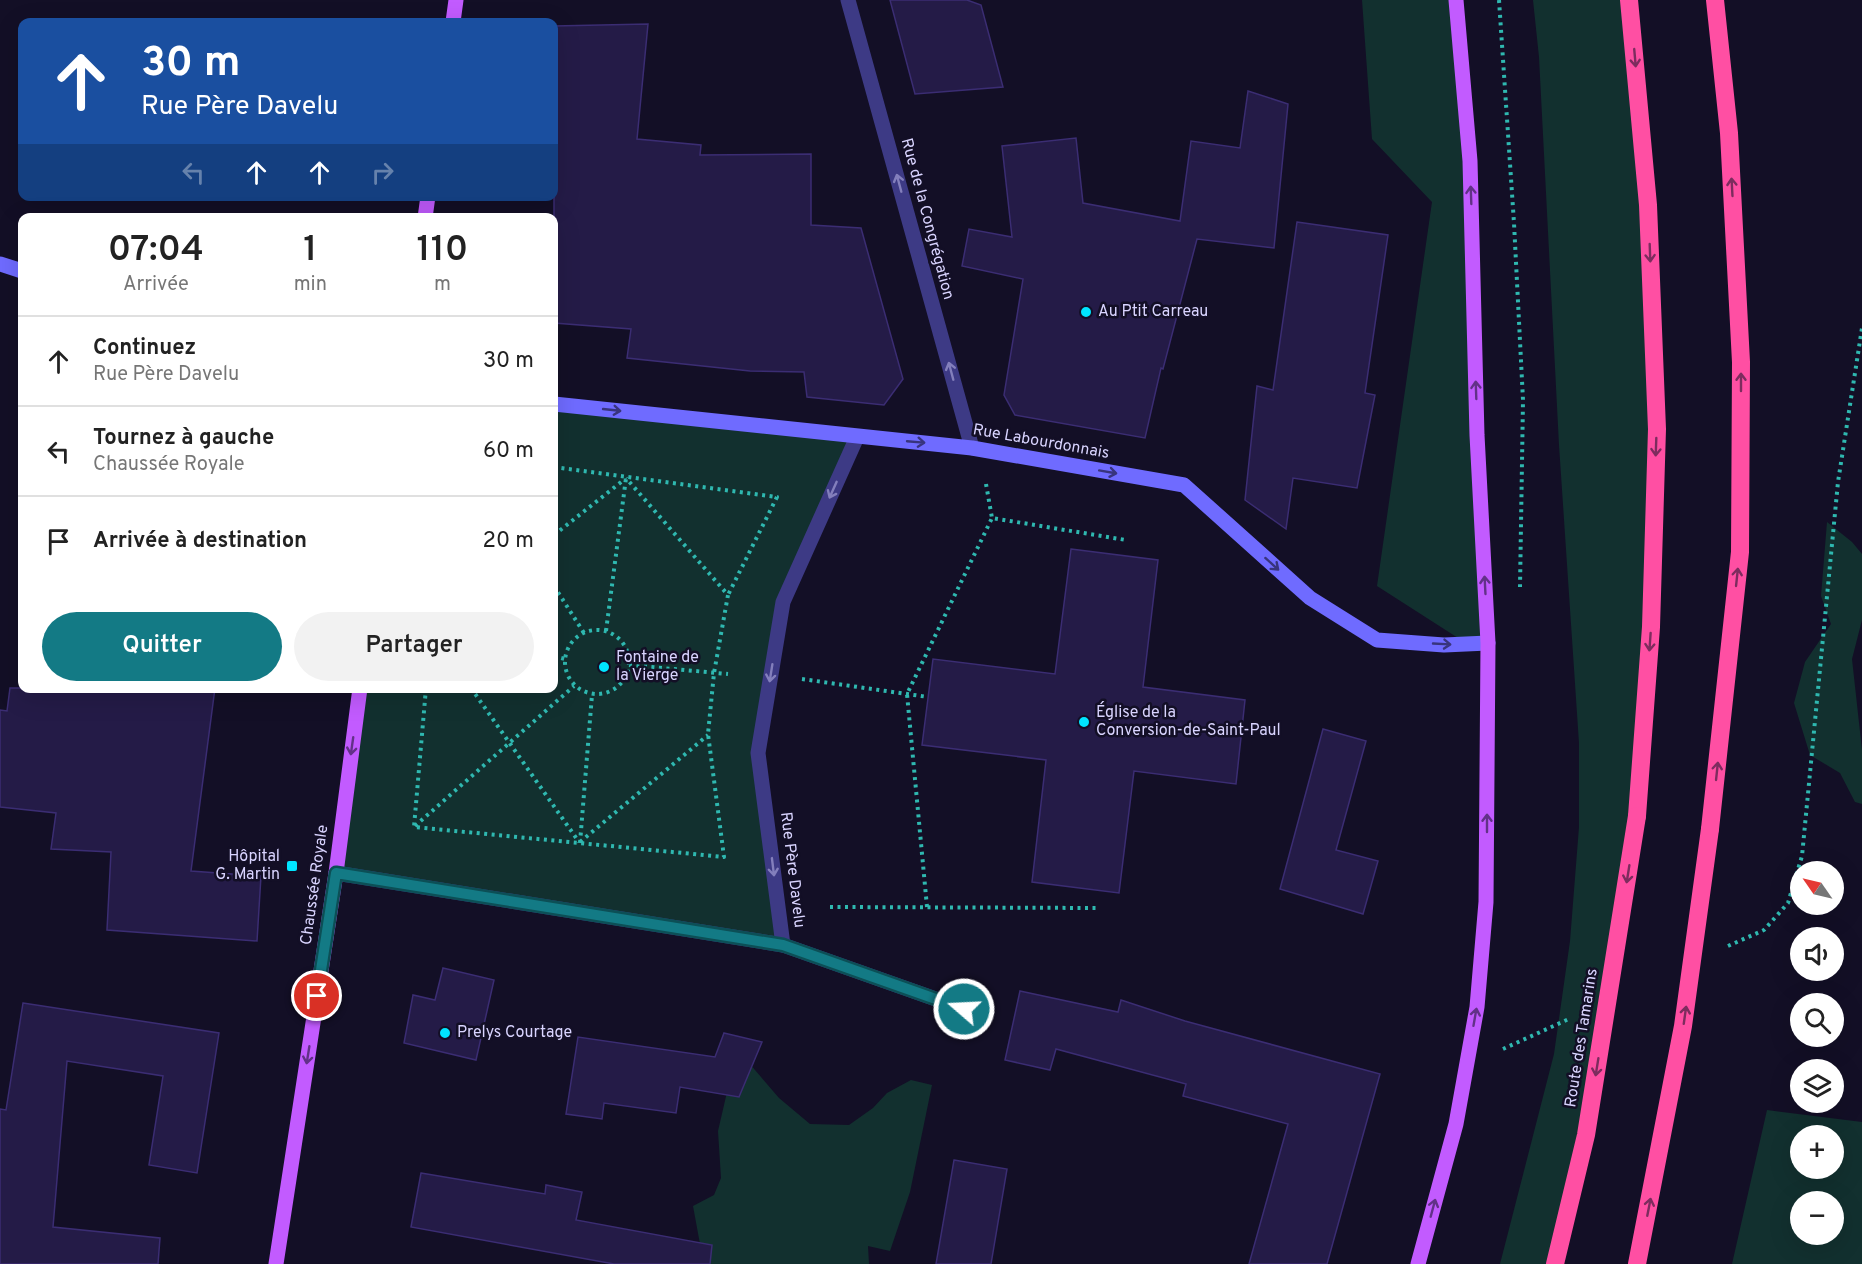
<!DOCTYPE html>
<html lang="fr">
<meta charset="utf-8">
<style>
:root{--surface:#fff;--page:#f2f2f2;--text:#222;--muted:#767676;--line:#e0e0e0;--accent:#137a85}
body{margin:0;font-family:Overpass,sans-serif;background:var(--page);color:var(--text);height:100vh;display:flex;flex-direction:column;font-size:22px;white-space:nowrap}
*{box-sizing:border-box;margin:0}
p{font-size:20px;color:var(--muted)}
.icon{flex:none;width:33px;height:33px;fill:none;stroke:currentColor;stroke-width:2;stroke-linecap:round;stroke-linejoin:round}
.map{position:relative;flex:1;overflow:hidden}
.side{position:absolute;left:18px;top:213px;width:540px;height:480px;display:flex;flex-direction:column;background:var(--surface);border-radius:12px;box-shadow:0 6px 24px #0002}
.side>*{flex:none}
.hud{position:absolute;left:18px;top:18px;width:540px;height:183px;border-radius:12px;box-shadow:0 6px 24px #0002;background:#1a4fa0;color:#fff;overflow:hidden}
.needle{width:39px;rotate:304deg}
.buttons{position:absolute;left:1790px;top:861px;display:grid;gap:12px}
.buttons a{display:grid;place-items:center;width:54px;height:54px;border-radius:50%;background:var(--surface);box-shadow:0 6px 24px #0002;font-size:30px}
.pin{position:absolute;display:grid;place-items:center;width:51px;height:51px;color:#fff;margin:-26px;border:3px solid #fff;border-radius:50%;box-shadow:0 2px 6px #0007}
.me{position:absolute;width:66px;margin:-33px;rotate:289deg;stroke-linejoin:round;filter:drop-shadow(0 0 4px #0008)}
.turn{display:flex;align-items:center;gap:21px;height:126px;padding:0 24px;font-size:27px}
.turn .icon{width:78px;height:78px;stroke-width:2.5}
.turn b{display:block;font-size:42px;line-height:51px}
.lanes{display:flex;align-items:center;height:57px;padding:0 24px;background:#0003;justify-content:center;gap:30px;direction:ltr}
.lanes .off{opacity:.35}
.eta{display:flex;justify-content:space-evenly;align-items:center;height:102px;text-align:center}
.eta b{font-size:36px;font-weight:600;line-height:42px}
.cta{display:flex;gap:12px;margin-top:auto;padding:12px 24px}
.cta a{flex:1;height:69px;border-radius:36px;background:var(--accent);color:#fff;font-size:24px;font-weight:600;line-height:69px;text-align:center}
.cta a+a{background:var(--page);color:var(--text)}
ul{padding:0;list-style:none}
li{display:flex;align-items:center;gap:18px;height:90px;padding:0 24px;border-top:2px solid var(--line)}
li div{flex:1}
li b{display:block;font-size:22px}
li em{font-style:normal}
.map>svg:first-child{display:block}
</style>
<div class="map">
<svg width="1862" height="1264" viewBox="0 0 1862 1264">
<rect width="100%" height="100%" fill="#130f26"/>
<!-- green -->
<g fill="#12302f" fill-rule="evenodd">
<polygon points="1362,0 1456,0 1488,643 1469,645 1377,586 1432,202 1372,139"/>
<polygon points="1533,0 1629,0 1657,429 1637,816 1555,1264 1500,1264 1554,1054 1570,941 1579,827 1579,743 1559,445 1539,57"/>
<polygon points="554,404 857,437 783,602 758,753 783,945 336,873 360,689 554,688"/>
<polygon points="1827,522 1852,542 1862,554 1862,620 1852,659 1862,750 1862,804 1855,802 1840,773 1810,755 1794,703 1805,662 1831,624 1821,596"/>
<polygon points="737,1049 779,1098 810,1124 849,1125 873,1108 887,1093 911,1080 932,1085 910,1192 890,1251 868,1246 869,1264 697,1264 700,1244 693,1206 714,1195 721,1178 718,1131"/>
<path d="M1767,1110l95,12v142h-130zM1800,1136h33v32h-33zM1800,1202h33v32h-33z"/>
</g>
<!-- building -->
<g fill="#241b47" stroke="#3b2d73" stroke-width="1.5">
<polygon points="890,0 967,0 981,5 1003,87 915,94"/>
<polygon points="648,24 637,139 701,145 700,155 811,154 811,225 861,228 903,379 884,405 807,397 804,372 750,371 627,358 631,329 554,323 554,26"/>
<polygon points="1248,91 1288,104 1274,248 1197,239 1163,369 1161,368 1145,438 1015,415 1004,395 1023,279 962,266 969,229 1012,237 1002,146 1076,138 1083,203 1180,221 1191,141 1240,148"/>
<polygon points="1297,222 1388,235 1365,393 1375,395 1357,488 1293,478 1286,529 1245,500 1257,386 1273,390"/>
<polygon points="1071,549 1158,560 1143,687 1245,700 1236,784 1134,771 1119,893 1032,882 1046,760 922,745 933,659 1055,674"/>
<polygon points="10,688 215,688 191,871 261,876 257,941 107,930 111,852 51,849 56,813 0,807 0,710 7,711"/>
<polygon points="1323,729 1366,741 1336,850 1378,861 1363,914 1280,889"/>
<polygon points="443,968 494,980 476,1060 404,1043 413,995 435,1000"/>
<polygon points="1020,991 1118,1012 1121,1000 1185,1021 1380,1074 1327,1264 1249,1264 1288,1124 1183,1096 1186,1084 1056,1049 1050,1070 1005,1060"/>
<polygon points="23,1003 219,1033 197,1173 149,1165 163,1076 67,1061 53,1227 160,1238 158,1264 0,1264 0,1109 6,1110"/>
<polygon points="724,1033 762,1042 739,1097 680,1087 676,1113 604,1103 602,1119 566,1114 578,1037 715,1057"/>
<polygon points="954,1160 1007,1169 991,1264 936,1264"/>
<polygon points="421,1173 545,1194 546,1185 582,1192 576,1220 712,1245 710,1264 614,1264 411,1227"/>
</g>
<g fill="none" stroke-linecap="round" stroke-linejoin="round">
<!-- path -->
<g stroke="#2fb8b0" stroke-width="4" stroke-dasharray="3 4.5" stroke-linecap="butt">
<polyline points="1499,0 1514,223 1523,400 1520,587"/>
<polyline points="554,467 777,497 728,595"/>
<polyline points="986,484 992,518 1126,540"/>
<polyline points="554,535 625,479"/>
<polyline points="554,586 584,633"/>
<circle cx="597" cy="662" r="32"/>
<polyline points="606,631 626,478"/>
<polyline points="554,656 565,659"/>
<polyline points="629,665 728,674"/>
<polyline points="802,679 928,697"/>
<polyline points="426,688 414,827 724,857 708,734 714,673 728,595 626,478"/>
<polyline points="471,688 579,842"/>
<polyline points="415,826 574,686"/>
<polyline points="580,842 708,735"/>
<polyline points="580,843 592,695"/>
<polyline points="830,907 1099,908"/>
<polyline points="927,907 907,694 992,518"/>
<polyline points="1728,946 1764,930 1788,903 1802,856 1838,482 1862,328"/>
<polyline points="1503,1049 1571,1018"/>
</g>
<!-- street -->
<g stroke="#3d3a85" stroke-width="15">
<polyline points="848,0 972,448"/>
<polyline points="336,873 783,945 758,753 783,602 857,437"/>
<polyline points="783,945 964,1009"/>
</g>
<!-- secondary -->
<g stroke="#6f6bff" stroke-width="15">
<polyline points="0,264 22,271"/>
<polyline points="554,404 972,448 1184,485 1310,598 1377,640 1444,645 1488,643"/>
</g>
<!-- primary -->
<g stroke="#c25bff" stroke-width="15">
<polyline points="453,22 456,0"/>
<polyline points="425,218 428,196"/>
<polyline points="276,1264 336,873 360,688"/>
<polyline points="1418,1264 1456,1124 1477,1007 1486,902 1488,643 1477,435 1470,161 1456,0"/>
</g>
<!-- highway -->
<g stroke="#ff4fa3" stroke-width="18">
<polyline points="1629,0 1648,205 1657,429 1651,627 1637,816"/>
<polyline points="1710,829 1740,552 1741,362 1729,133 1715,0"/>
</g>
<!-- highway-bridge -->
<g stroke="#ff4fa3" stroke-width="18">
<polyline points="1555,1264 1586,1135 1637,816"/>
<polyline points="1637,1264 1683,1026 1710,829"/>
</g>
</g>
<!-- one-way arrows -->
<defs><path id="oneway-shaft" d="M-6 0H5M1.5-3L5.5 0L1.5 3" fill="none" stroke-width="1.6" stroke-linecap="round" stroke-linejoin="round" transform="scale(1.5)"/></defs>
<g stroke="#7d2c5e">
<use href="#oneway-shaft" transform="translate(1635 58) rotate(85)"/>
<use href="#oneway-shaft" transform="translate(1732 187) rotate(-93)"/>
<use href="#oneway-shaft" transform="translate(1650 253) rotate(88)"/>
<use href="#oneway-shaft" transform="translate(1741 382) rotate(-90)"/>
<use href="#oneway-shaft" transform="translate(1656 447) rotate(92)"/>
<use href="#oneway-shaft" transform="translate(1737 577) rotate(-84)"/>
<use href="#oneway-shaft" transform="translate(1650 642) rotate(94)"/>
<use href="#oneway-shaft" transform="translate(1717 771) rotate(-84)"/>
<use href="#oneway-shaft" transform="translate(1628 874) rotate(99)"/>
<use href="#oneway-shaft" transform="translate(1685 1015) rotate(-82)"/>
<use href="#oneway-shaft" transform="translate(1597 1067) rotate(99)"/>
<use href="#oneway-shaft" transform="translate(1649 1207) rotate(-79)"/>
</g>
<g stroke="#837fbc">
<use href="#oneway-shaft" transform="translate(899 183) rotate(-105)"/>
<use href="#oneway-shaft" transform="translate(951 371) rotate(-105)"/>
<use href="#oneway-shaft" transform="translate(833 490) rotate(114)"/>
<use href="#oneway-shaft" transform="translate(771 673) rotate(99)"/>
<use href="#oneway-shaft" transform="translate(773 867) rotate(83)"/>
</g>
<g stroke="#623188">
<use href="#oneway-shaft" transform="translate(1471 195) rotate(-92)"/>
<use href="#oneway-shaft" transform="translate(1476 390) rotate(-92)"/>
<use href="#oneway-shaft" transform="translate(1485 585) rotate(-93)"/>
<use href="#oneway-shaft" transform="translate(352 746) rotate(98)"/>
<use href="#oneway-shaft" transform="translate(1487 823) rotate(-90)"/>
<use href="#oneway-shaft" transform="translate(1475 1017) rotate(-80)"/>
<use href="#oneway-shaft" transform="translate(308 1055) rotate(99)"/>
<use href="#oneway-shaft" transform="translate(1433 1208) rotate(-75)"/>
</g>
<g stroke="#38347d">
<use href="#oneway-shaft" transform="translate(612 410) rotate(6)"/>
<use href="#oneway-shaft" transform="translate(916 442) rotate(5)"/>
<use href="#oneway-shaft" transform="translate(1108 472) rotate(10)"/>
<use href="#oneway-shaft" transform="translate(1272 564) rotate(42)"/>
<use href="#oneway-shaft" transform="translate(1442 644) rotate(3)"/>
</g>
<g fill="none" stroke-linecap="round" stroke-linejoin="round">
<defs>
<polyline id="route" points="317,996 336,873 783,945 964,1009"/>
</defs>
<!-- route casing -->
<use href="#route" stroke="#0c4f56" stroke-width="15"/>
<!-- route -->
<use href="#route" stroke="#137a85" stroke-width="10"/>
</g>
<!-- markers -->
<g fill="#00e5ff" stroke="#130f26" stroke-width="2">
<circle cx="1086" cy="312" r="6"/>
<circle cx="604" cy="667" r="6"/>
<circle cx="1084" cy="722" r="6"/>
<rect x="286" y="860" width="12" height="12" rx="3"/>
<circle cx="445" cy="1033" r="6"/>
</g>
<g text-anchor="middle" dominant-baseline="central" stroke-width="5" stroke-linejoin="round" paint-order="stroke">
<!-- street labels -->
<g font-size="16" fill="#d9d4ff" stroke="#130f26">
<text transform="translate(927 219) rotate(75)">Rue de la Congrégation</text>
<text transform="translate(1041 442) rotate(10)">Rue Labourdonnais</text>
<text transform="translate(792 870) rotate(83)">Rue Père Davelu</text>
<text transform="translate(315 885) rotate(-82)">Chaussée Royale</text>
<text transform="translate(1582 1038) rotate(-81)">Route des Tamarins</text>
</g>
<!-- poi labels -->
<g font-size="16" fill="#d9d4ff" stroke="#130f26" text-anchor="start">
<text x="1098" y="312">Au Ptit Carreau</text>
<text x="616" y="658">Fontaine de<tspan x="616" dy="18">la Vierge</tspan></text>
<text x="1096" y="713">Église de la<tspan x="1096" dy="18">Conversion-de-Saint-Paul</tspan></text>
<text x="280" y="857" text-anchor="end">Hôpital<tspan x="280" dy="18">G. Martin</tspan></text>
<text x="457" y="1033">Prelys Courtage</text>
</g>
</g>
</svg>
<div class="buttons">
<a><svg class="needle" viewBox="-14 -14 28 28"><path d="M0-13l5 13h-10z" fill="#e53935"/><path d="M0 13l5-13h-10z" fill="#767676"/></svg></a>
<a><svg class="icon" aria-label="sound" viewBox="0 0 24 24"><path d="M4 9h4l5-4v14l-5-4H4zM17 9q2 3 0 6"/></svg></a>
<a><svg class="icon" aria-label="search" viewBox="0 0 24 24"><circle cx="10" cy="10" r="6"/><path d="M15 15l6 6"/></svg></a>
<a><svg class="icon" aria-label="layers" viewBox="0 0 24 24"><path d="M12 4l9 5-9 5-9-5zM3 14l9 5 9-5"/></svg></a>
<a>+</a>
<a>−</a>
</div>
<div class="pin" style="left:317px;top:996px;background:#d93025"><svg class="icon" aria-label="arrive" viewBox="0 0 24 24"><path d="M6 21V4h12l-3 4 3 4H6"/></svg></div>
<svg class="me" style="left:964px;top:1009px" viewBox="-20 -20 40 40"><circle r="17" fill="#137a85" stroke="#fff" stroke-width="3"/><path d="M0-11L8 9 0 5-8 9z" fill="#fff"/></svg>
<div class="hud">
<div class="turn"><svg class="icon" aria-label="ahead" viewBox="0 0 24 24"><path d="M12 20V5M6 11l6-6 6 6"/></svg><div><b>30 m</b>Rue Père Davelu</div></div>
<div class="lanes"><svg class="icon off" aria-label="left" viewBox="0 0 24 24"><path d="M17 20v-9H6M10 6l-5 5 5 5"/></svg><svg class="icon" aria-label="ahead" viewBox="0 0 24 24"><path d="M12 20V5M6 11l6-6 6 6"/></svg><svg class="icon" aria-label="ahead" viewBox="0 0 24 24"><path d="M12 20V5M6 11l6-6 6 6"/></svg><svg class="icon off" aria-label="right" viewBox="0 0 24 24"><path d="M7 20v-9h11M14 6l5 5-5 5"/></svg></div>
</div>
<section class="side">
<div class="eta">
<div><b>07:04</b><p>Arrivée</p></div>
<div><b>1</b><p>min</p></div>
<div><b>110</b><p>m</p></div>
</div>
<ul>
<li><svg class="icon" aria-label="ahead" viewBox="0 0 24 24"><path d="M12 20V5M6 11l6-6 6 6"/></svg><div><b>Continuez</b><p>Rue Père Davelu</p></div><em>30 m</em></li>
<li><svg class="icon" aria-label="left" viewBox="0 0 24 24"><path d="M17 20v-9H6M10 6l-5 5 5 5"/></svg><div><b>Tournez à gauche</b><p>Chaussée Royale</p></div><em>60 m</em></li>
<li><svg class="icon" aria-label="arrive" viewBox="0 0 24 24"><path d="M6 21V4h12l-3 4 3 4H6"/></svg><div><b>Arrivée à destination</b></div><em>20 m</em></li>
</ul>
<div class="cta"><a>Quitter</a><a>Partager</a></div>
</section>
</div>
